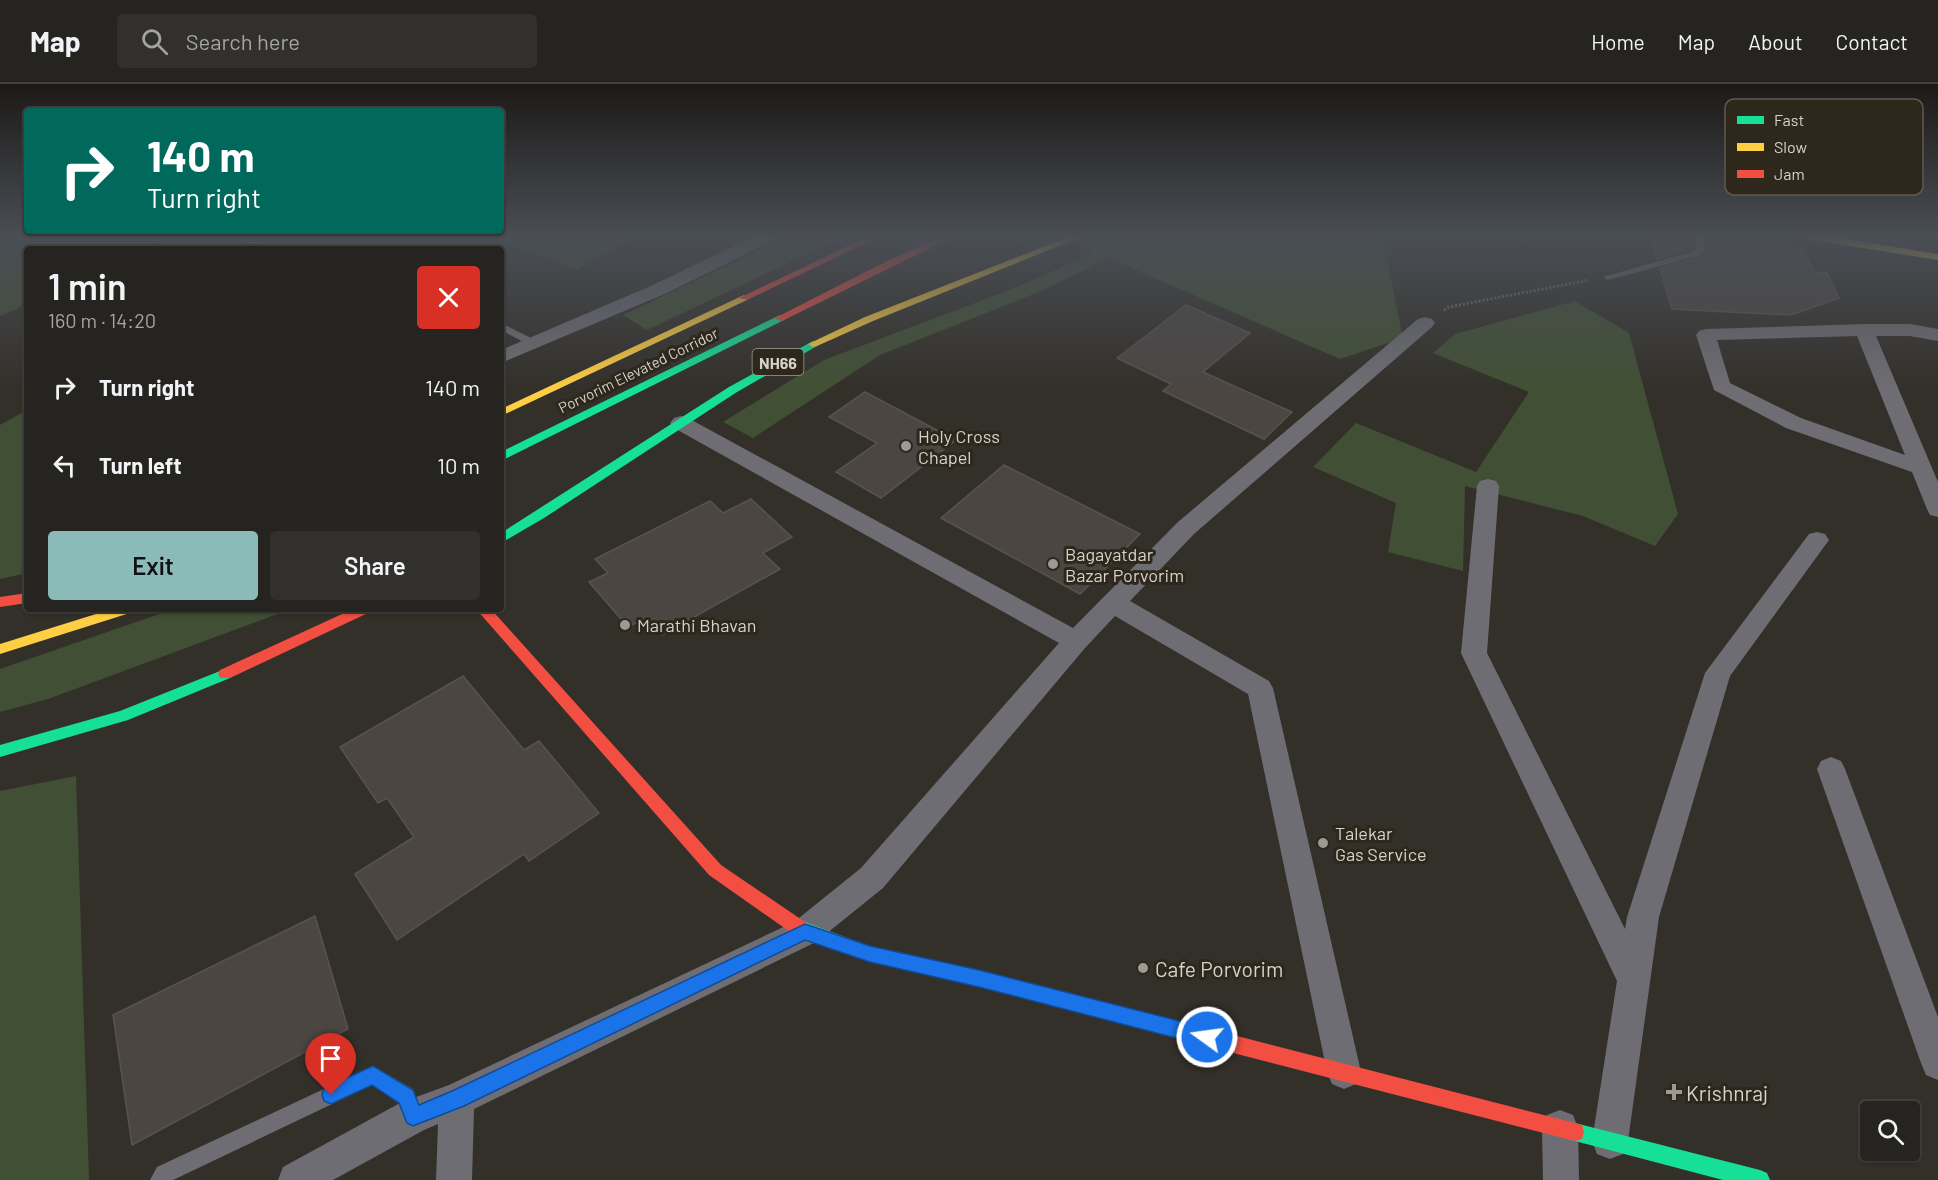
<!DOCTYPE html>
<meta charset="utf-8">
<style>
:root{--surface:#262420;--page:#32302d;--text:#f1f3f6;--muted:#a4a4a5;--line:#42413e;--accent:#8bbbb9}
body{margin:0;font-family:Barlow,sans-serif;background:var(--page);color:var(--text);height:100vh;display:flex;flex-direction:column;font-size:22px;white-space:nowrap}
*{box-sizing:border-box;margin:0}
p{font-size:20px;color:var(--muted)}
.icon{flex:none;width:33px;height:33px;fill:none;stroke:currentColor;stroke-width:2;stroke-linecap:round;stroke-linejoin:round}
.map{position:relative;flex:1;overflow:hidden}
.panel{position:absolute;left:24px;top:162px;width:480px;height:366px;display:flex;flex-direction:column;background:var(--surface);border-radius:6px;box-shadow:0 2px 4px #0004,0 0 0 2px var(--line)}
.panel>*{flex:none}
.banner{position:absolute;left:24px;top:24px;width:480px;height:126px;border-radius:6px;box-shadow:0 2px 4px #0004,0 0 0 2px var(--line);background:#00695c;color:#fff;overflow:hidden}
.tools{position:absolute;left:1860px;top:1017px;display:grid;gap:12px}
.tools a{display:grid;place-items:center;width:60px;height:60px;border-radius:6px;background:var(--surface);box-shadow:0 2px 4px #0004,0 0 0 2px var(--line);font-size:30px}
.pin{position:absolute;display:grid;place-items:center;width:51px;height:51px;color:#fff;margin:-62px -26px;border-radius:50% 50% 50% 0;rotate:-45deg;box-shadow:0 0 6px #0007}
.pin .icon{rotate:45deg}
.me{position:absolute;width:66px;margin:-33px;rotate:284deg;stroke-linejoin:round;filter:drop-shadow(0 0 4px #0008)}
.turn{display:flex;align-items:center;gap:21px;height:126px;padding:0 24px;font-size:27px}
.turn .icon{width:78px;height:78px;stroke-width:2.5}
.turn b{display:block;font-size:42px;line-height:51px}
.round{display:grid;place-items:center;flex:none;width:63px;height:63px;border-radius:6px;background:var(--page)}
.overview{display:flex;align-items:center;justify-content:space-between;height:102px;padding:0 24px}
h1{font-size:36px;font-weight:600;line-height:45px}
.primary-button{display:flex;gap:12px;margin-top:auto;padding:12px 24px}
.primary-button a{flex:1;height:69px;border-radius:6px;background:var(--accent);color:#111;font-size:24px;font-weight:600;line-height:69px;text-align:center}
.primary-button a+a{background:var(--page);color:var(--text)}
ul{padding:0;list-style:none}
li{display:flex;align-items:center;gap:18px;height:78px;padding:0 24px}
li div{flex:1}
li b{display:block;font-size:22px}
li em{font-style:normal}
header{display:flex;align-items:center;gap:36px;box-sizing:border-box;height:84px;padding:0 30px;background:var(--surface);border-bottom:2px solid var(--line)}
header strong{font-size:28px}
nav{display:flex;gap:33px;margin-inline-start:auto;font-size:21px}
.search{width:420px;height:54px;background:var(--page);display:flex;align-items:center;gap:15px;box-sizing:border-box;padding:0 21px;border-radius:6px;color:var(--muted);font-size:22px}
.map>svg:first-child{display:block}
</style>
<header>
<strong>Map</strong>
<div class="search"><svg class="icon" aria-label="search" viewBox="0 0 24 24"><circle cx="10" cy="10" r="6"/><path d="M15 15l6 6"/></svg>Search here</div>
<nav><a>Home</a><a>Map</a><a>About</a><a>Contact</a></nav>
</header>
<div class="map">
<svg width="1938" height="1096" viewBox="0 0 1938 1096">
<rect width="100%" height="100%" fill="#33302a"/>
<!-- green -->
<g fill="#415034">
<polygon points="0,151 170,151 141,165 27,165 27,220 0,232"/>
<polygon points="480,151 636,151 578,185"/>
<polygon points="791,151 847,151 647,246 623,231"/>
<polygon points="1124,151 1382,151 1403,254 1340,275 1109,174 1036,209 880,271 753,354 723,338 824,276 1012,205 1094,169 1083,163"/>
<polygon points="1575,217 1629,249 1678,430 1655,462 1583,432 1465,402 1463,487 1388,468 1396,419 1313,383 1356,339 1476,388 1529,308 1433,269 1455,250"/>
<polygon points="27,326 27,489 0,495 0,341"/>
<polygon points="174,525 291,525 48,615 0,628 0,585"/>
<polygon points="76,692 89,1096 0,1096 0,707"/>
</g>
<!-- building -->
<g fill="#4b4642" stroke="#57534f" stroke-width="1.5">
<polygon points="1650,151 1690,153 1694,163 1657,175"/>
<polygon points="1706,154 1803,166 1815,188 1827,189 1839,214 1791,231 1672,225 1660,184 1698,174 1709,166"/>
<polygon points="1186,221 1250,249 1203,288 1292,328 1264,355 1163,307 1171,300 1117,274"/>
<polygon points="865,308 956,356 881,414 836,388 877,359 829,333"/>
<polygon points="1004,381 1140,450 1080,510 941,434"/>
<polygon points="751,415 792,453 763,469 780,485 662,551 647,533 628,543 589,498 608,489 595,475 710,417 723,429"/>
<polygon points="463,592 524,666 539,657 599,729 529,777 524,770 397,856 355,790 414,753 387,714 378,719 340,663"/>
<polygon points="315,832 348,945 132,1061 113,931"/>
</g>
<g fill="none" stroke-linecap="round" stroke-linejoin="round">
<!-- path -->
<polyline stroke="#6e6c6f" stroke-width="3" stroke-dasharray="2 2" stroke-linecap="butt" points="1444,226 1449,223 1589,196"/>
<!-- lane -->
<g fill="#6f6d74" fill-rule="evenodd">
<polygon points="230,151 243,151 278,165 264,165"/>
<polygon points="1692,151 1702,151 1707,165 1697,172 1608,196 1603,193 1691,168 1697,164"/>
<polygon points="501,239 537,257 538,259 537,261 529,261 501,246"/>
<polygon points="373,982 413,1005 422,1031 420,1038 413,1040 406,1038 399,1018 372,1001 173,1096 150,1096 157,1083"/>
</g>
<!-- street -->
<g fill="#6f6d74" fill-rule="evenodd">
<polygon points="756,151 778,151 776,155 667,209 501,279 501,266 653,201"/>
<polygon points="1425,233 1432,235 1435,239 1432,243 1194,450 1130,517 1269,597 1273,604 1361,988 1356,1000 1344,1005 1332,1000 1327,988 1248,610 1115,532 1085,564 883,804 816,858 474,1025 472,1096 436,1096 438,1040 424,1046 333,1096 278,1096 283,1083 400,1019 449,1001 794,838 861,784 1059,559 674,344 670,339 674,334 681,332 688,334 1073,544 1178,438 1418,235"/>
<path d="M1864,240h46l28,5v12l-28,-5h-34l62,146v35l-8,-2 -3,-6 -15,-37 -126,-44 -72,-38 -18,-55 3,-4 7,-2zM1857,252l48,119 -104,-37 -71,-35 -13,-43z"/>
<polygon points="1488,395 1496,397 1499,402 1487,569 1625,845 1627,833 1705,589 1809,450 1817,448 1825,450 1829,456 1730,592 1659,833 1628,1057 1623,1070 1610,1075 1597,1070 1592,1057 1617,897 1461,569 1477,402 1480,397"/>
<polygon points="1831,673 1841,677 1845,685 1938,933 1938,996 1926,991 1921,979 1817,685 1821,677"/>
<polygon points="1560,1026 1573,1031 1578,1044 1579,1096 1543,1096 1542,1044 1547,1031"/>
</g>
<!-- fast -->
<g fill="#16e098" fill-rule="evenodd">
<polygon points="780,231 784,232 784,236 501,377 501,368"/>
<polygon points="813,257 818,260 817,262 737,308 544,434 501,459 501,449 729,303"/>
<polygon points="225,585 230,586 232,590 230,594 128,636 0,673 0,661 120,627"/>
<polygon points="799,836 870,862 979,886 1167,934 1173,937 1176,943 1173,949 1167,952 979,902 870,878 799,854 793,850 791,844 793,838"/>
<polygon points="1575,1039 1760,1086 1767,1089 1770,1096 1723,1096 1575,1057 1568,1055 1566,1048 1568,1041"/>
</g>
<!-- slow -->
<g fill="#ffcf43" fill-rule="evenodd">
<polygon points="1073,151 1086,151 873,237 817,262 813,263 808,260 865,233"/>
<polygon points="1797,151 1820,151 1938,170 1938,176 1801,154"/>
<polygon points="744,211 749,214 747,216 501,332 501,325"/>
<polygon points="112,525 135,525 133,528 0,570 0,560"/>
</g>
<!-- jam -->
<g fill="#f24e42" fill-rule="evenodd">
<polygon points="871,151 883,151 747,216 739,214"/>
<polygon points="945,151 957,151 784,236 780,237 775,234 887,177"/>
<polygon points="27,509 27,519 0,523 0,513"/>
<polygon points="353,525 372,525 370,528 230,594 220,594 218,590 220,586"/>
<polygon points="476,525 491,525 721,781 805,838 807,844 805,850 799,852 793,850 709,791"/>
<polygon points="1167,934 1575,1039 1582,1041 1584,1048 1582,1055 1575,1057 1167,952 1161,949 1158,943 1161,937"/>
</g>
</g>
<!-- sky -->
<linearGradient id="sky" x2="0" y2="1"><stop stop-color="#1c1a17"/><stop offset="0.5" stop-color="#4a4e55"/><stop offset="1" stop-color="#4a4e55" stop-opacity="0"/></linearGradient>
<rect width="1938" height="305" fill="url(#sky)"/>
<!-- route -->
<polygon fill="#1a73e8" stroke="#114b97" stroke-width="1.5" points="805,840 870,862 979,886 1207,944 1214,947 1216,953 1214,959 1207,962 979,903 870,878 805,856 464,1022 413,1042 407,1039 399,1019 372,1001 331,1020 324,1017 322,1011 324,1004 373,982 413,1006 419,1021 452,1007"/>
<!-- markers -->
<g fill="#9d9993" stroke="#2d271c" stroke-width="2">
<circle cx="906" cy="362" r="6"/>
<circle cx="1053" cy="480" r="6"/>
<circle cx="625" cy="541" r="6"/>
<circle cx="1323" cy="759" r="6"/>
<circle cx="1143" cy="884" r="6"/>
<path d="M1671 999h6v6h6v6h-6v6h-6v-6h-6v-6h6z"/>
</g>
<g text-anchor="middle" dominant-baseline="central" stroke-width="6" stroke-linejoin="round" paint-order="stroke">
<!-- far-street labels -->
<g font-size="15" fill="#d6d2cb" stroke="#2d271c">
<text transform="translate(638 286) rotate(-26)">Porvorim Elevated Corridor</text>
</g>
<!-- shield labels -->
<rect fill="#2d271c" stroke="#a39f96" stroke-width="1.5" x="752.5" y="265" width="51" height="26" rx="4.5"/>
<g font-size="16" font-weight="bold" fill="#d6d2cb">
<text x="778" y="278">NH66</text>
</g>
<!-- poi labels -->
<g font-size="18" fill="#d6d2cb" stroke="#2d271c" text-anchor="start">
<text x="918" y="352">Holy Cross<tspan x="918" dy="21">Chapel</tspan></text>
<text x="1065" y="470">Bagayatdar<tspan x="1065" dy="21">Bazar Porvorim</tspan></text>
<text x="637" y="541">Marathi Bhavan</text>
<text x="1335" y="749">Talekar<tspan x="1335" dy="21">Gas Service</tspan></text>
</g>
<!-- near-poi labels -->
<g font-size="21" fill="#d6d2cb" stroke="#2d271c" text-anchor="start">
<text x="1155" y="884">Cafe Porvorim</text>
<text x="1686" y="1008">Krishnraj</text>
</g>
</g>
<!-- legend -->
<rect x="1725" y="15" width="198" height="96" rx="9" fill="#2d271c" stroke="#605a51" stroke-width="1.5"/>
<rect x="1737" y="32" width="27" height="8" fill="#16e098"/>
<rect x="1737" y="59" width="27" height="8" fill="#ffcf43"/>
<rect x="1737" y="86" width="27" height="8" fill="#f24e42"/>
<g font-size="16" fill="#d6d2cb">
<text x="1774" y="42">Fast</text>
<text x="1774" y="69">Slow</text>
<text x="1774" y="96">Jam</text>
</g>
</svg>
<div class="tools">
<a><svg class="icon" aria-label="search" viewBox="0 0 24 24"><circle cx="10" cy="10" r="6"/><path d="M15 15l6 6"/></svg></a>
</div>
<div class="pin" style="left:331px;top:1011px;background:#d93025"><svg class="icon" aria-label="arrive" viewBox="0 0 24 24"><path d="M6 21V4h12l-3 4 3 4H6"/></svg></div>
<svg class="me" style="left:1207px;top:953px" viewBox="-20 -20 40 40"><circle r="17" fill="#1a73e8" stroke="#fff" stroke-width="3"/><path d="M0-11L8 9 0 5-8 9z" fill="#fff"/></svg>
<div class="banner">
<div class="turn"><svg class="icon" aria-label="right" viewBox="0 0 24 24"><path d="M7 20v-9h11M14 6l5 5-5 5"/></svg><div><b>140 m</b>Turn right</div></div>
</div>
<section class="panel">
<div class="overview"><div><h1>1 min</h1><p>160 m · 14:20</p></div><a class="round" style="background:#d93025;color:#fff"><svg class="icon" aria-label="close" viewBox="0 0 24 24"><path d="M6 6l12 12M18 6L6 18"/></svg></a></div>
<ul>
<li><svg class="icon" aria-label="right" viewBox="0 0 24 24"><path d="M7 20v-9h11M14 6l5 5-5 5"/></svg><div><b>Turn right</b></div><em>140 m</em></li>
<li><svg class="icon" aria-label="left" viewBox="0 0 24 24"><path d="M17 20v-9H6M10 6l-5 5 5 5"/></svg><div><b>Turn left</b></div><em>10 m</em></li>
</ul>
<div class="primary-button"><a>Exit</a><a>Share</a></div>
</section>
</div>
